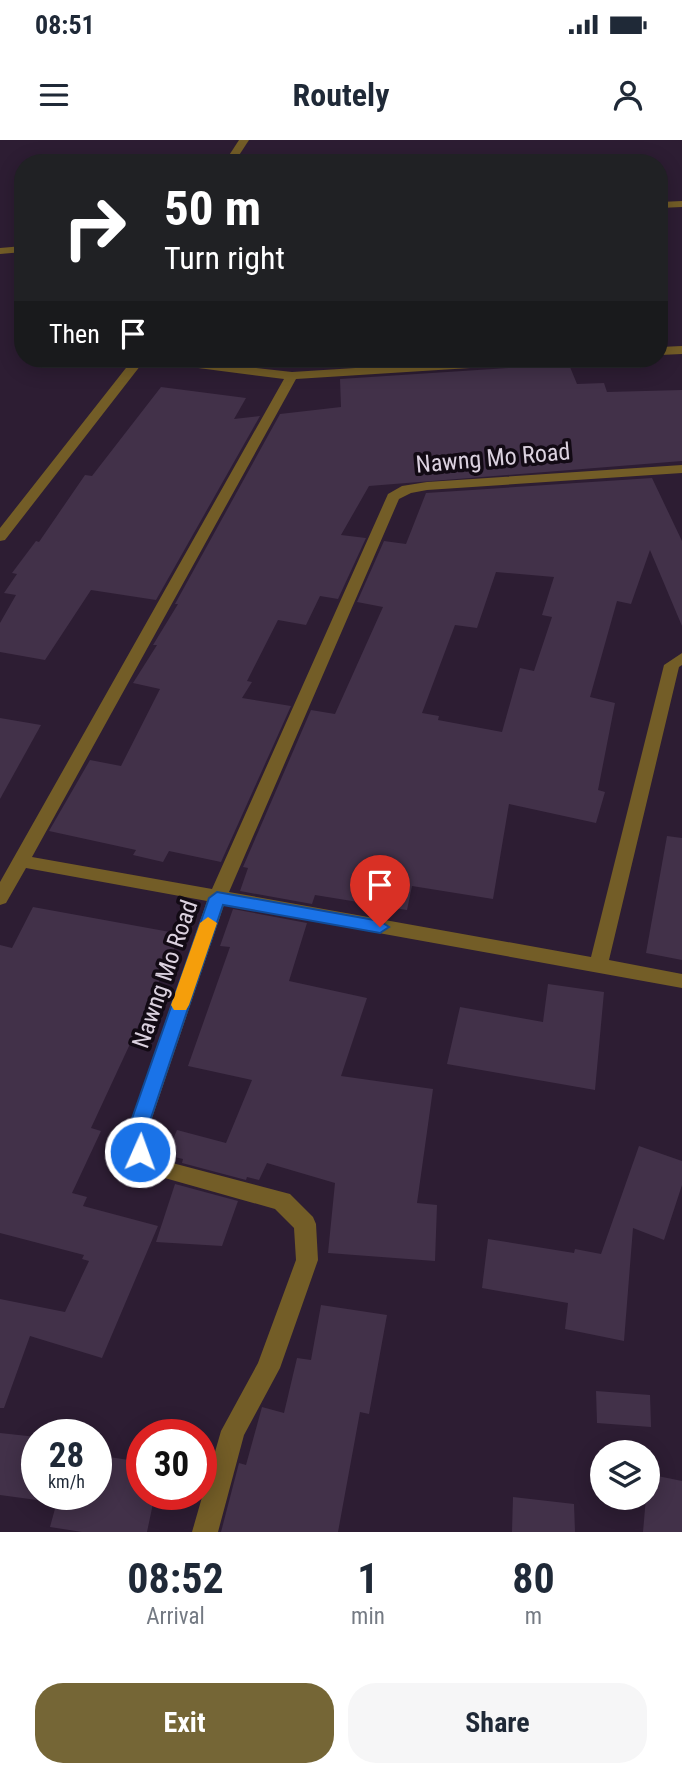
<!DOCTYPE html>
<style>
:root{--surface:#fff;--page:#f6f6f7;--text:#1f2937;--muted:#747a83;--accent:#756636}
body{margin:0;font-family:"Roboto Condensed",sans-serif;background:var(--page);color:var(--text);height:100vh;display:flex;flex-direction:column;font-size:26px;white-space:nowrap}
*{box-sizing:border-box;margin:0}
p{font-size:23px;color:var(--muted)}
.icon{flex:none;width:38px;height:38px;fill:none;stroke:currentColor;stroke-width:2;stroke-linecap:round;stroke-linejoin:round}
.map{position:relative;height:1392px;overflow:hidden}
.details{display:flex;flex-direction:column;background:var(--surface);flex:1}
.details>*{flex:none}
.banner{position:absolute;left:14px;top:14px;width:654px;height:214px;border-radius:28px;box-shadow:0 4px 18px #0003;background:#202124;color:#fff;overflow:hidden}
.fabs{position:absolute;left:590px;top:1300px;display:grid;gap:14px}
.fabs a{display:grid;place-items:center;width:70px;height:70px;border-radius:50%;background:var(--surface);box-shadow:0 4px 18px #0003;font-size:35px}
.speed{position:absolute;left:21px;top:1279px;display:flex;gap:14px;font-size:35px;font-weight:700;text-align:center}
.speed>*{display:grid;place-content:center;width:91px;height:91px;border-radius:50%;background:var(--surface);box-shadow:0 4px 18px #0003;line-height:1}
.speed small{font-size:18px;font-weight:400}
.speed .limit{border:10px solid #d22;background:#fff;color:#111}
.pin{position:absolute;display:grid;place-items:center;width:60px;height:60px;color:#fff;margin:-72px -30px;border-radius:50% 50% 50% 0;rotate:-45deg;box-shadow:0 0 7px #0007}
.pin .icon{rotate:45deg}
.me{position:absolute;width:77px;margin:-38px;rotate:2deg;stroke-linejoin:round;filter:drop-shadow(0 0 5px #0008)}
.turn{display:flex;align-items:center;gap:24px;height:147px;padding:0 35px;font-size:32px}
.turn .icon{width:91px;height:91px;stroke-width:2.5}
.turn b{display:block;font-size:49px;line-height:60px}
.then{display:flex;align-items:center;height:66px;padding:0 35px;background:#0003;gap:14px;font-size:26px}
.eta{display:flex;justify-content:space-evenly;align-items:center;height:119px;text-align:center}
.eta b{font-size:42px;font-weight:700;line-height:49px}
.primary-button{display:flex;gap:14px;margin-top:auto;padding:14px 35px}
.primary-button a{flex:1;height:80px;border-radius:28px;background:var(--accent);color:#fff;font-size:28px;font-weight:700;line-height:80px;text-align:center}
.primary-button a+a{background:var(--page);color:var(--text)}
.status{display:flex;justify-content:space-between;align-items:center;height:49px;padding:0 35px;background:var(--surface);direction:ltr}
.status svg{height:19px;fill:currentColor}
header{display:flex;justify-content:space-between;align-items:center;height:91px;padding:0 35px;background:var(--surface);font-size:32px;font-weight:700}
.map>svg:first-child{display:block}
</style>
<div class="status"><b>08:51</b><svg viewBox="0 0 49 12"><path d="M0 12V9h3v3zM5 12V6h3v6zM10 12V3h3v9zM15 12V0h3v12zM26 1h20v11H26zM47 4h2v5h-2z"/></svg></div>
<header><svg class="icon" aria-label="menu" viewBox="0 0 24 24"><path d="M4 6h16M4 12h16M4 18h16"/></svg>Routely<svg class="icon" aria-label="person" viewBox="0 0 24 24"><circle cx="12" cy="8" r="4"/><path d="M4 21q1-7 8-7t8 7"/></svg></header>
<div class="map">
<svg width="682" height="1392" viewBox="0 0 682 1392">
<rect width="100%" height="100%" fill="#2d1d33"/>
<!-- building -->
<g fill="#423149" fill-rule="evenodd">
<polygon points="339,219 381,219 381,224 339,226"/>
<polygon points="570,227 577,244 604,243 607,252 682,250 682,321 369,346 341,395 366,398 338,459 320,456 306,485 278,480 247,541 252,542 242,558 291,566 221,722 169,711 163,722 133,715 136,710 49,691 90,620 121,626 160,549 133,543 157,505 153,505 178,464 175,464 280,274 341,267 340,239 508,228"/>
<polygon points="161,247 246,258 234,279 260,276 156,460 91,450 45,520 0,512 0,483 16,455 4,453 17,434 12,433 36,401 39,402 85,335 92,336"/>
<path d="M652,338l30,63v85l-32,-76 -19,54 -14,-3 -27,96 25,6 -17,87 7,2 -9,31 -87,-19 -16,95 -81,-13 -5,24 -92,-15 -3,9 -72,-13 8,-23 -5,-1 68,-157 24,4 48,-107 -26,-5 27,-61 22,3 20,-51zM496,432l58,5 -12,38 10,2 -18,54 -14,-3 -18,64 -64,-12 1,-4 -17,-3 33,-88 22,3z"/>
<polygon points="0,578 41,585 0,659"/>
<polygon points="667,696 682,698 682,820 646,813"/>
<polygon points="33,767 181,794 91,988 101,991 72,1053 87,1057 83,1066 158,1086 102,1218 30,1196 4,1268 0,1268 0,1159 65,1172 89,1121 82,1119 84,1115 0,1093 0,805 12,808"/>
<polygon points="233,769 307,783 289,841 367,858 341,936 433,949 417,1063 437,1065 435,1121 328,1113 335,1043 267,1023 259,1040 247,1037 246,1040 182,1023 183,1019 166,1015 177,990 226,1003 252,940 188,926 230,807 220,806"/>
<polygon points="548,844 604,852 595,950 447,924 460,867 543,882"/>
<polygon points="639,1006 682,1021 682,1045 664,1100 633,1088 624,1201 565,1189 568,1163 482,1148 488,1099 574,1113 575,1109 601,1114"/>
<polygon points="175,1044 238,1061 222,1106 156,1102"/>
<polygon points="321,1165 387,1175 369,1274 360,1272 338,1392 221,1392 239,1323 246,1325 262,1267 284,1273 297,1218 311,1220"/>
<polygon points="596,1251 650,1255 651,1287 597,1283"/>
<polygon points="0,1293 37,1297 37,1360 0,1355"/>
<polygon points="96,1315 142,1322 142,1354 155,1354 147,1392 82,1392 50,1387 59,1354 96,1354"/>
<polygon points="648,1334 682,1341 682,1392 643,1392"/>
<polygon points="513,1357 574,1364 575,1392 512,1392"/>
</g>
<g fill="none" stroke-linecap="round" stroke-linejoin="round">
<!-- minor -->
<g fill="#735d27" fill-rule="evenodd">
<polygon points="239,0 249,0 234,23 224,23"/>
<polygon points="682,206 682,214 660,215 660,207"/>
<polygon points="133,219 177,219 292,232 497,219 554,219 548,223 296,239 32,717 212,749 388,354 402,346 427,342 682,325 682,333 427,350 411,353 399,359 229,752 591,817 664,525 682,513 682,525 679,527 609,820 682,834 682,848 224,765 148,990 150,1009 161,1020 290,1054 313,1077 316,1084 318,1120 280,1228 244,1295 218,1392 192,1392 221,1291 258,1223 296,1120 294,1088 275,1069 147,1033 129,1012 128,990 207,761 26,728 6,763 0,765 0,742 284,239 144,221 5,400 0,401 0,388"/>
</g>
<!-- tertiary -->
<g fill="#735d27" fill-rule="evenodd">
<polygon points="682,61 682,67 660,68 660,62"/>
<polygon points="23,106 23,112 0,114 0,108"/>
</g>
</g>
<!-- route -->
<polygon fill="#1a73e8" stroke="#114b97" stroke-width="2" points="217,752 380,781 389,787 380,793 223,765 147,990 150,1012 147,1018 140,1020 134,1018 128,990 209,758"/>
<!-- slow -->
<polygon fill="#f59e0b" points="208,777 217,783 189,865 186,870 174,870 171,865 200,783"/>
<g text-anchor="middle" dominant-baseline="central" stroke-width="7" stroke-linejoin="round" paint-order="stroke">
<!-- street labels -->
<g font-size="24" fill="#dbd1df" stroke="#120a14">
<text transform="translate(493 318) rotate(-5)">Nawng Mo Road</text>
<text transform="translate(165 834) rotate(-71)">Nawng Mo Road</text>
</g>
</g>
</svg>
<div class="fabs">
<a><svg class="icon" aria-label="layers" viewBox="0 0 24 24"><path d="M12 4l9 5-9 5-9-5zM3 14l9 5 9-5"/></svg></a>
</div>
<div class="speed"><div>28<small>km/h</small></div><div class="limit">30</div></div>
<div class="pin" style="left:380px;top:787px;background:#d93025"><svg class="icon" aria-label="arrive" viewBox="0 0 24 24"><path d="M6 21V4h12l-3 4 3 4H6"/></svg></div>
<svg class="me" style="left:140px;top:1012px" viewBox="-20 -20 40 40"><circle r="17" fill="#1a73e8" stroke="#fff" stroke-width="3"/><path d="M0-11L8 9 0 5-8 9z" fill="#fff"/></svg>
<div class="banner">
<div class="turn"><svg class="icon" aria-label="right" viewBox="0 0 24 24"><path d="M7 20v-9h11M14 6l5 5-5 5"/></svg><div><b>50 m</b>Turn right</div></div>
<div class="then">Then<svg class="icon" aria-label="arrive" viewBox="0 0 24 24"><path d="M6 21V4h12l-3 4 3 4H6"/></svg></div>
</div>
</div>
<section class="details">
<div class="eta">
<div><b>08:52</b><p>Arrival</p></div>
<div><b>1</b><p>min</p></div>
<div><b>80</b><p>m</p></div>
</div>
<div class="primary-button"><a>Exit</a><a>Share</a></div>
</section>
